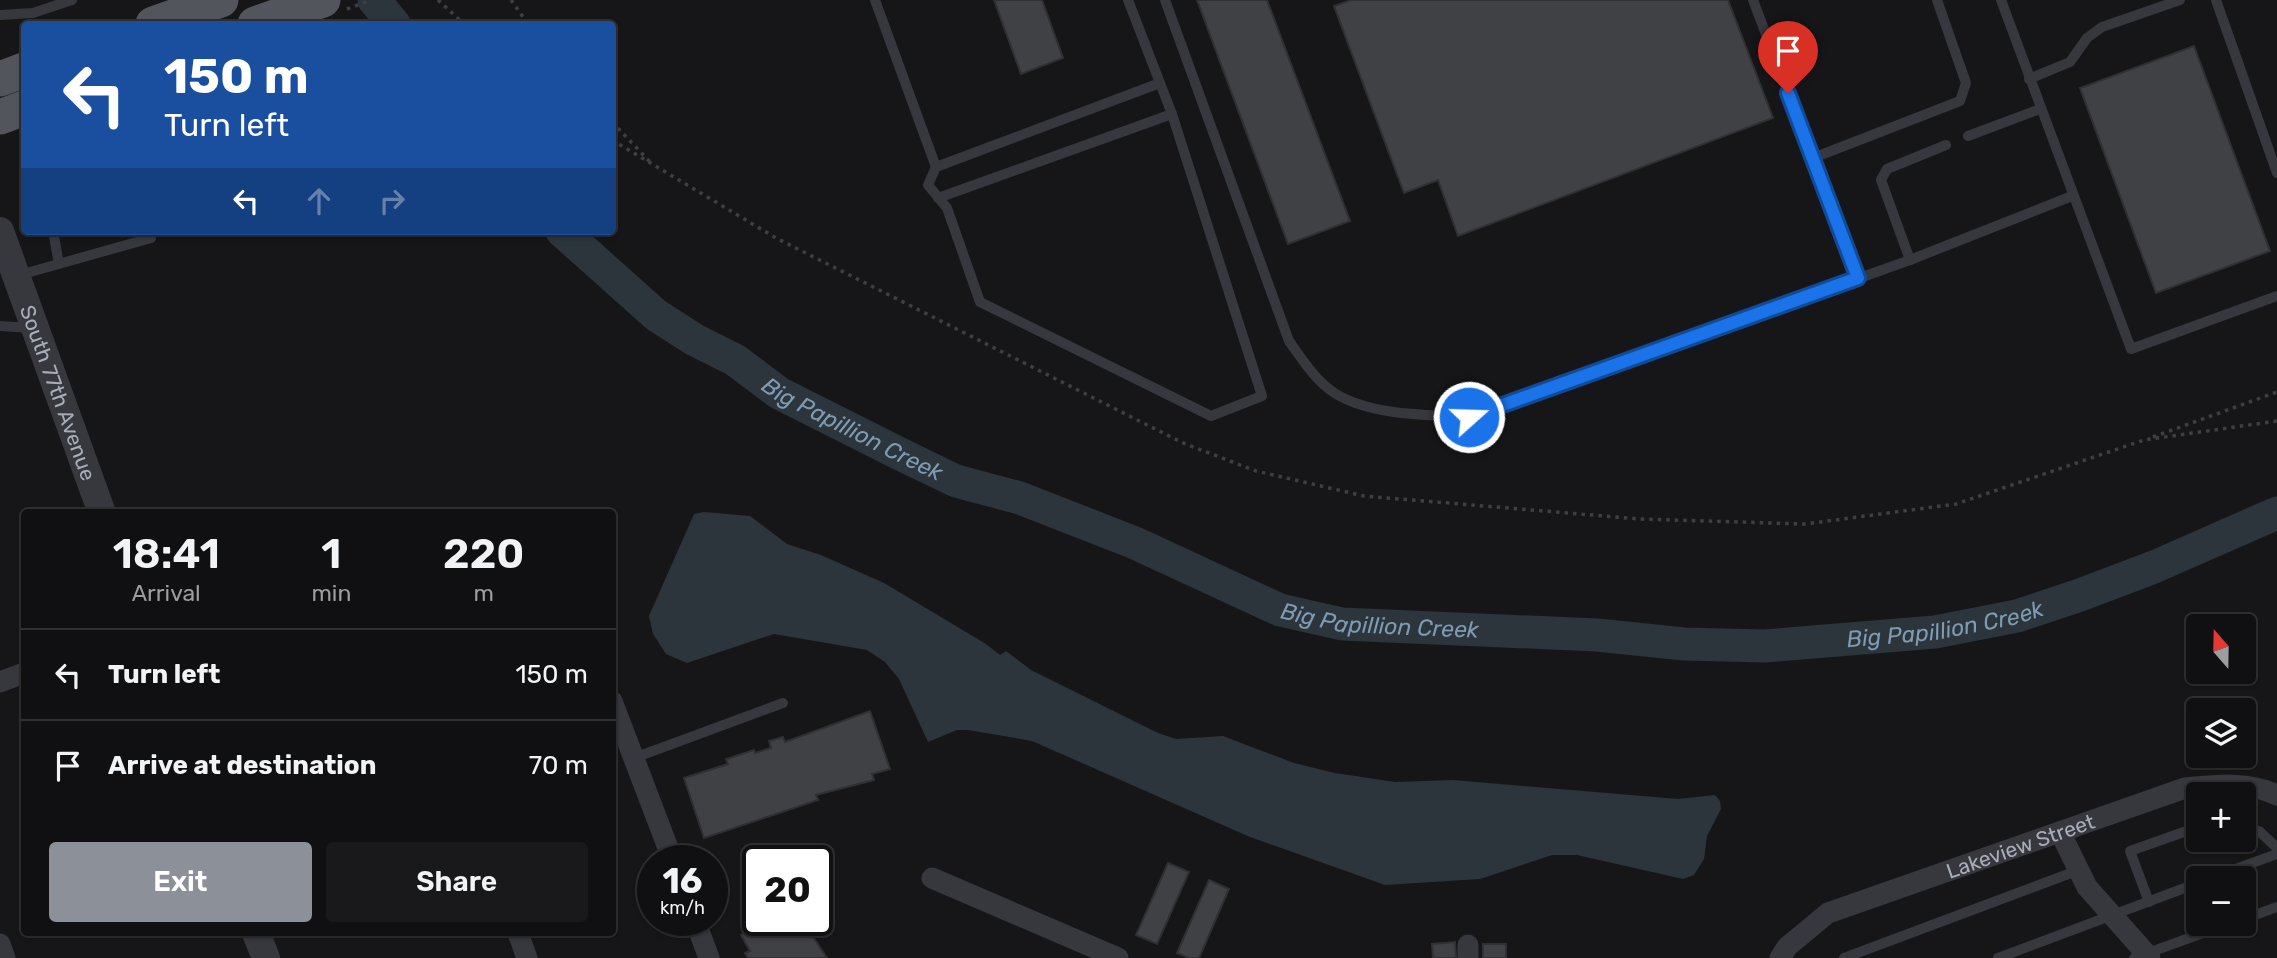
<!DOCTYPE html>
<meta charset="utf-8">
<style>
:root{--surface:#101012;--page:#19191b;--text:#f1f3f6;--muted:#9c9d9f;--line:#303032;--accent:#8c9099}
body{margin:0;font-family:Rubik,sans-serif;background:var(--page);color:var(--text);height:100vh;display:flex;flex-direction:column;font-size:26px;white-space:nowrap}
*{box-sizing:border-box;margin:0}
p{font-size:23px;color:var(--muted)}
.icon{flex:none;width:38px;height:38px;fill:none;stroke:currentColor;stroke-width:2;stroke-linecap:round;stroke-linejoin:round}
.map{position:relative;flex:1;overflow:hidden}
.details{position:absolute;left:21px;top:509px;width:595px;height:427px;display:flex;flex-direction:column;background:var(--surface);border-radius:7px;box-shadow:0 2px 5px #0004,0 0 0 2px var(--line)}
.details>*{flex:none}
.guide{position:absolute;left:21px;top:21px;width:595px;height:214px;border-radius:7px;box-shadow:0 2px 5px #0004,0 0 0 2px var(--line);background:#1a4fa0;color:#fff;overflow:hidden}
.needle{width:46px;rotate:340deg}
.fabs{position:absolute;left:2186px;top:614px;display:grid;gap:14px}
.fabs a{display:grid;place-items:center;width:70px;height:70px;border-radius:7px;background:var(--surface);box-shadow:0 2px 5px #0004,0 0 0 2px var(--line);font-size:35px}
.speed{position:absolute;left:637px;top:845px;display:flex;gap:14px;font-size:35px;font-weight:700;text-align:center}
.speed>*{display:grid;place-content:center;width:91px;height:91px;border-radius:50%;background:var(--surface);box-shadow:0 2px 5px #0004,0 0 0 2px var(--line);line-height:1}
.speed small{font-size:18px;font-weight:400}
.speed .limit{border:4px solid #111;border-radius:10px;background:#fff;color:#111}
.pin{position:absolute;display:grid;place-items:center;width:60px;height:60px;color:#fff;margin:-72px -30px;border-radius:50% 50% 50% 0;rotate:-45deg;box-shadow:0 0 7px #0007}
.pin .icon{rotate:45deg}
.me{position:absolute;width:77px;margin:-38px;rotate:70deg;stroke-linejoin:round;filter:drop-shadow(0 0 5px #0008)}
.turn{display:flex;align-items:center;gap:24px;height:147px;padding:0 28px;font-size:32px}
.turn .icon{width:91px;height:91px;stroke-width:2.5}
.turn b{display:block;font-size:49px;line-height:60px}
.lanes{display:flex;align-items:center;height:66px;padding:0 28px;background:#0003;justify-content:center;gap:35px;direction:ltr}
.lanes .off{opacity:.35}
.eta{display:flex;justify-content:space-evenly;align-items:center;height:119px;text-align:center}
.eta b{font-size:42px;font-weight:600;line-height:49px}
.primary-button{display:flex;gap:14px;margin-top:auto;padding:14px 28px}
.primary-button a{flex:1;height:80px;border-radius:7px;background:var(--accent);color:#fff;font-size:28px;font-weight:600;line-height:80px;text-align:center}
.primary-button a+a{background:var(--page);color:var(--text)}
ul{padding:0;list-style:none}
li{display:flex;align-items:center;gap:21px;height:91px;padding:0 28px;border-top:2px solid var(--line)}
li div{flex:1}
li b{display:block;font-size:26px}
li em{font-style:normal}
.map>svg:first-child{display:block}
</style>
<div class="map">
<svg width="2277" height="958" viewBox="0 0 2277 958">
<rect width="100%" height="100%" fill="#161618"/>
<!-- water -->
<polygon fill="#2c353c" points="704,512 750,516 787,544 821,555 884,583 986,644 1000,655 1006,651 1031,670 1158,733 1176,739 1223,736 1294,763 1335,773 1395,782 1453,780 1678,799 1715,795 1720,801 1721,809 1707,836 1704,859 1694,875 1683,879 1577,855 1552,855 1480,879 1385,885 1250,837 1032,741 968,730 957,730 928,742 899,679 885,662 867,650 774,634 687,663 666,654 653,634 649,616 694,514"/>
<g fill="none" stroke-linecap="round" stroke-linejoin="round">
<!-- river -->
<g stroke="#2c353c" stroke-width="33">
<polyline points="374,0 394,24"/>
<path id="s1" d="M562,231l94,84 39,25 40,20 44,33 119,60 58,28 64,17 115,45 145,67 62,14 255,11 87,9 81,2 170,-14 82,-16 63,-21 74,-28 123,-54"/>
</g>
</g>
<!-- building -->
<g fill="#404145" stroke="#303034" stroke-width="2">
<polygon points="994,0 1042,0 1063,58 1021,74"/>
<polygon points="1197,0 1267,0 1350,221 1288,244"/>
<polygon points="1351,0 1728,0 1773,118 1458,236 1438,180 1404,193 1334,6"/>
<polygon points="2194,46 2270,251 2156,293 2080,88"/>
<polygon points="870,711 890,769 872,774 874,780 816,795 818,800 704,838 684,778 728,764 726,759 754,750 755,753 771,748 769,741 783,737 785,742"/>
<polygon points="1168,863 1189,872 1157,944 1136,935"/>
<polygon points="1209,880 1229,889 1199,958 1189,958 1177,953"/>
<polygon points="768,920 802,920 827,958 748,958 745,953 750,951 741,935"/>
<polygon points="1455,942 1456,958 1433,958 1432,944"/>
<rect x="1483" y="944" width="23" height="14"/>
</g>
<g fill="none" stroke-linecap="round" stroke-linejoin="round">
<!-- path -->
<g stroke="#3d3f44" stroke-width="3.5" stroke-dasharray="3.5 5" stroke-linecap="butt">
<polyline points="438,0 464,24"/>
<polyline points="511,0 528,24"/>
<polyline points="347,9 371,0"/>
<polyline points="612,122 652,164"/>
<polyline points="612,140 776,238 1183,443 1256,471 1364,496 1640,519 1805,524 1956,504 2144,440 2277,421"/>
<polyline points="2153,437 2277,392"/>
</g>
<!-- service -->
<g stroke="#37383d" stroke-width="10">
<polyline points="875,0 936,167 1160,83 1128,0"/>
<path d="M1165,0l124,341c13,18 27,41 47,53 37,22 92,21 134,23l440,-157 162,-64"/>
<polyline points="1753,0 1858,278"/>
<polyline points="2001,0 2131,349 2277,296"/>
<polyline points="2216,0 2277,173"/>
<polyline points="0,15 33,13 72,0"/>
<polyline points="2029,79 2070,62 2087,38 2102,27 2180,0"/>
<polyline points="1160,83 1172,114"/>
<polyline points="1968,136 2040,109"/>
<polyline points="1813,158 1960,101 1966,83 1937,0"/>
<polyline points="936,167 928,185 947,208 980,302 1211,416 1262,396 1172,114 938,198"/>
<polyline points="53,231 59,264"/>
<polyline points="1910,260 1881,180 1887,169 1946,145"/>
<polyline points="16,276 151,238 147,231"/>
<polyline points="0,326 32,328"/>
<polyline points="634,758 783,703"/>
<polyline points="2244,827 2259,831 2277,848"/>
<polyline points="2211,878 2277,854"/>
<polyline points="2149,902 2130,851 2198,827"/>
<polyline points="2244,919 2277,907"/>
<polyline points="1844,958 2079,870"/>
<polyline points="1998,958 2198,883"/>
<polyline points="2134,958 2228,924"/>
</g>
<!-- minor -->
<g stroke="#37383d" stroke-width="21">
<polyline points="0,682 24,673"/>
<polyline points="612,701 673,861"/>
<polyline points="2060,832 2087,887 2150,958"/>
<polyline points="932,878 1118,958"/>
<polyline points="695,920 709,958"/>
<polyline points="518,933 527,958"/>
<polyline points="0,944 5,958"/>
<polyline points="1468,945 1468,958"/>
<path id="s2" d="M1780,958l7,-11 41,-34 357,-125c31,-3 63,-7 92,7"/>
</g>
<!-- tertiary -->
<g stroke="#37383d" stroke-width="28">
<path id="s3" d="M0,231l102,282"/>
<polyline points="256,933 266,958"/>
</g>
<!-- primary -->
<g stroke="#53555c" stroke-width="35">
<polyline points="153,24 221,0"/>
<polyline points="255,24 323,0"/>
<polyline points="0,79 24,70"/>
<polyline points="0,117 24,108"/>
</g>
</g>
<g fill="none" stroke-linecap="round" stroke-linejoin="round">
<defs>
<polyline id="route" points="1469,417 1858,278 1788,93"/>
</defs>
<!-- route casing -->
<use href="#route" stroke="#114b97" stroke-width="18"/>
<!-- route -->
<use href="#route" stroke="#1a73e8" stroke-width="12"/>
</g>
<g text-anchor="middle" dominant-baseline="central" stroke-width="5" stroke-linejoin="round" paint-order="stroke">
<!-- street labels -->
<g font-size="21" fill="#a8adb8" stroke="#111113">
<text stroke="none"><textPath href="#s3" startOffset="172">South 77th Avenue</textPath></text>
<text stroke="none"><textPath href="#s2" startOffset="270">Lakeview Street</textPath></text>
</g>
<!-- water labels -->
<g font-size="23" font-style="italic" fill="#7f9bb3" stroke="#111113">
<text stroke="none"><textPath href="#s1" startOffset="354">Big Papillion Creek</textPath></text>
<text stroke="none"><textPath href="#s1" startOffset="920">Big Papillion Creek</textPath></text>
<text stroke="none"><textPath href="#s1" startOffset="1488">Big Papillion Creek</textPath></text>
</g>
</g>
</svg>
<div class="fabs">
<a><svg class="needle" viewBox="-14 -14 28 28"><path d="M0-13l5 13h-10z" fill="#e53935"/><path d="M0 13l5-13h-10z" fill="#9c9d9f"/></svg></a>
<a><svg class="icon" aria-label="layers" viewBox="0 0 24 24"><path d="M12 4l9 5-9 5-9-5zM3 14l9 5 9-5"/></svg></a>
<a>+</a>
<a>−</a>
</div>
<div class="speed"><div>16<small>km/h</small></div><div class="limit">20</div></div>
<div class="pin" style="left:1788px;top:93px;background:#d93025"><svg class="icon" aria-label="arrive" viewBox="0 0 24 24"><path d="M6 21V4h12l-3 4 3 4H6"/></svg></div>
<svg class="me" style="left:1469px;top:417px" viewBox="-20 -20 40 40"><circle r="17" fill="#1a73e8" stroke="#fff" stroke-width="3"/><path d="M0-11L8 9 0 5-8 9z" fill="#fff"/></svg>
<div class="guide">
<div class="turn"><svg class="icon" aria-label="left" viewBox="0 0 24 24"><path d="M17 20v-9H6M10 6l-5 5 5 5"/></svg><div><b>150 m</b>Turn left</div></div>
<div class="lanes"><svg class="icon" aria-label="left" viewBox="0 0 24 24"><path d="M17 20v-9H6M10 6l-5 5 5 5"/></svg><svg class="icon off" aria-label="ahead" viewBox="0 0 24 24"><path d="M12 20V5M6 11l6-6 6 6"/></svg><svg class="icon off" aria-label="right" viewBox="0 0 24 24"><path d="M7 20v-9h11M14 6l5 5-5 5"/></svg></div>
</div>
<section class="details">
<div class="eta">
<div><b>18:41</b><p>Arrival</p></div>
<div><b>1</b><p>min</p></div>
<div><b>220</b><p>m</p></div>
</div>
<ul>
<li><svg class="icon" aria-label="left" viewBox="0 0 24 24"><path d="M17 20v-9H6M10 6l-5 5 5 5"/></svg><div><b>Turn left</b></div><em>150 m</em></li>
<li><svg class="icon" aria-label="arrive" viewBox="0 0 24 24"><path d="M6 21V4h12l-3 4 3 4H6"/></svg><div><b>Arrive at destination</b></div><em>70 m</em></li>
</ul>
<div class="primary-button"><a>Exit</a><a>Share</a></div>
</section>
</div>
